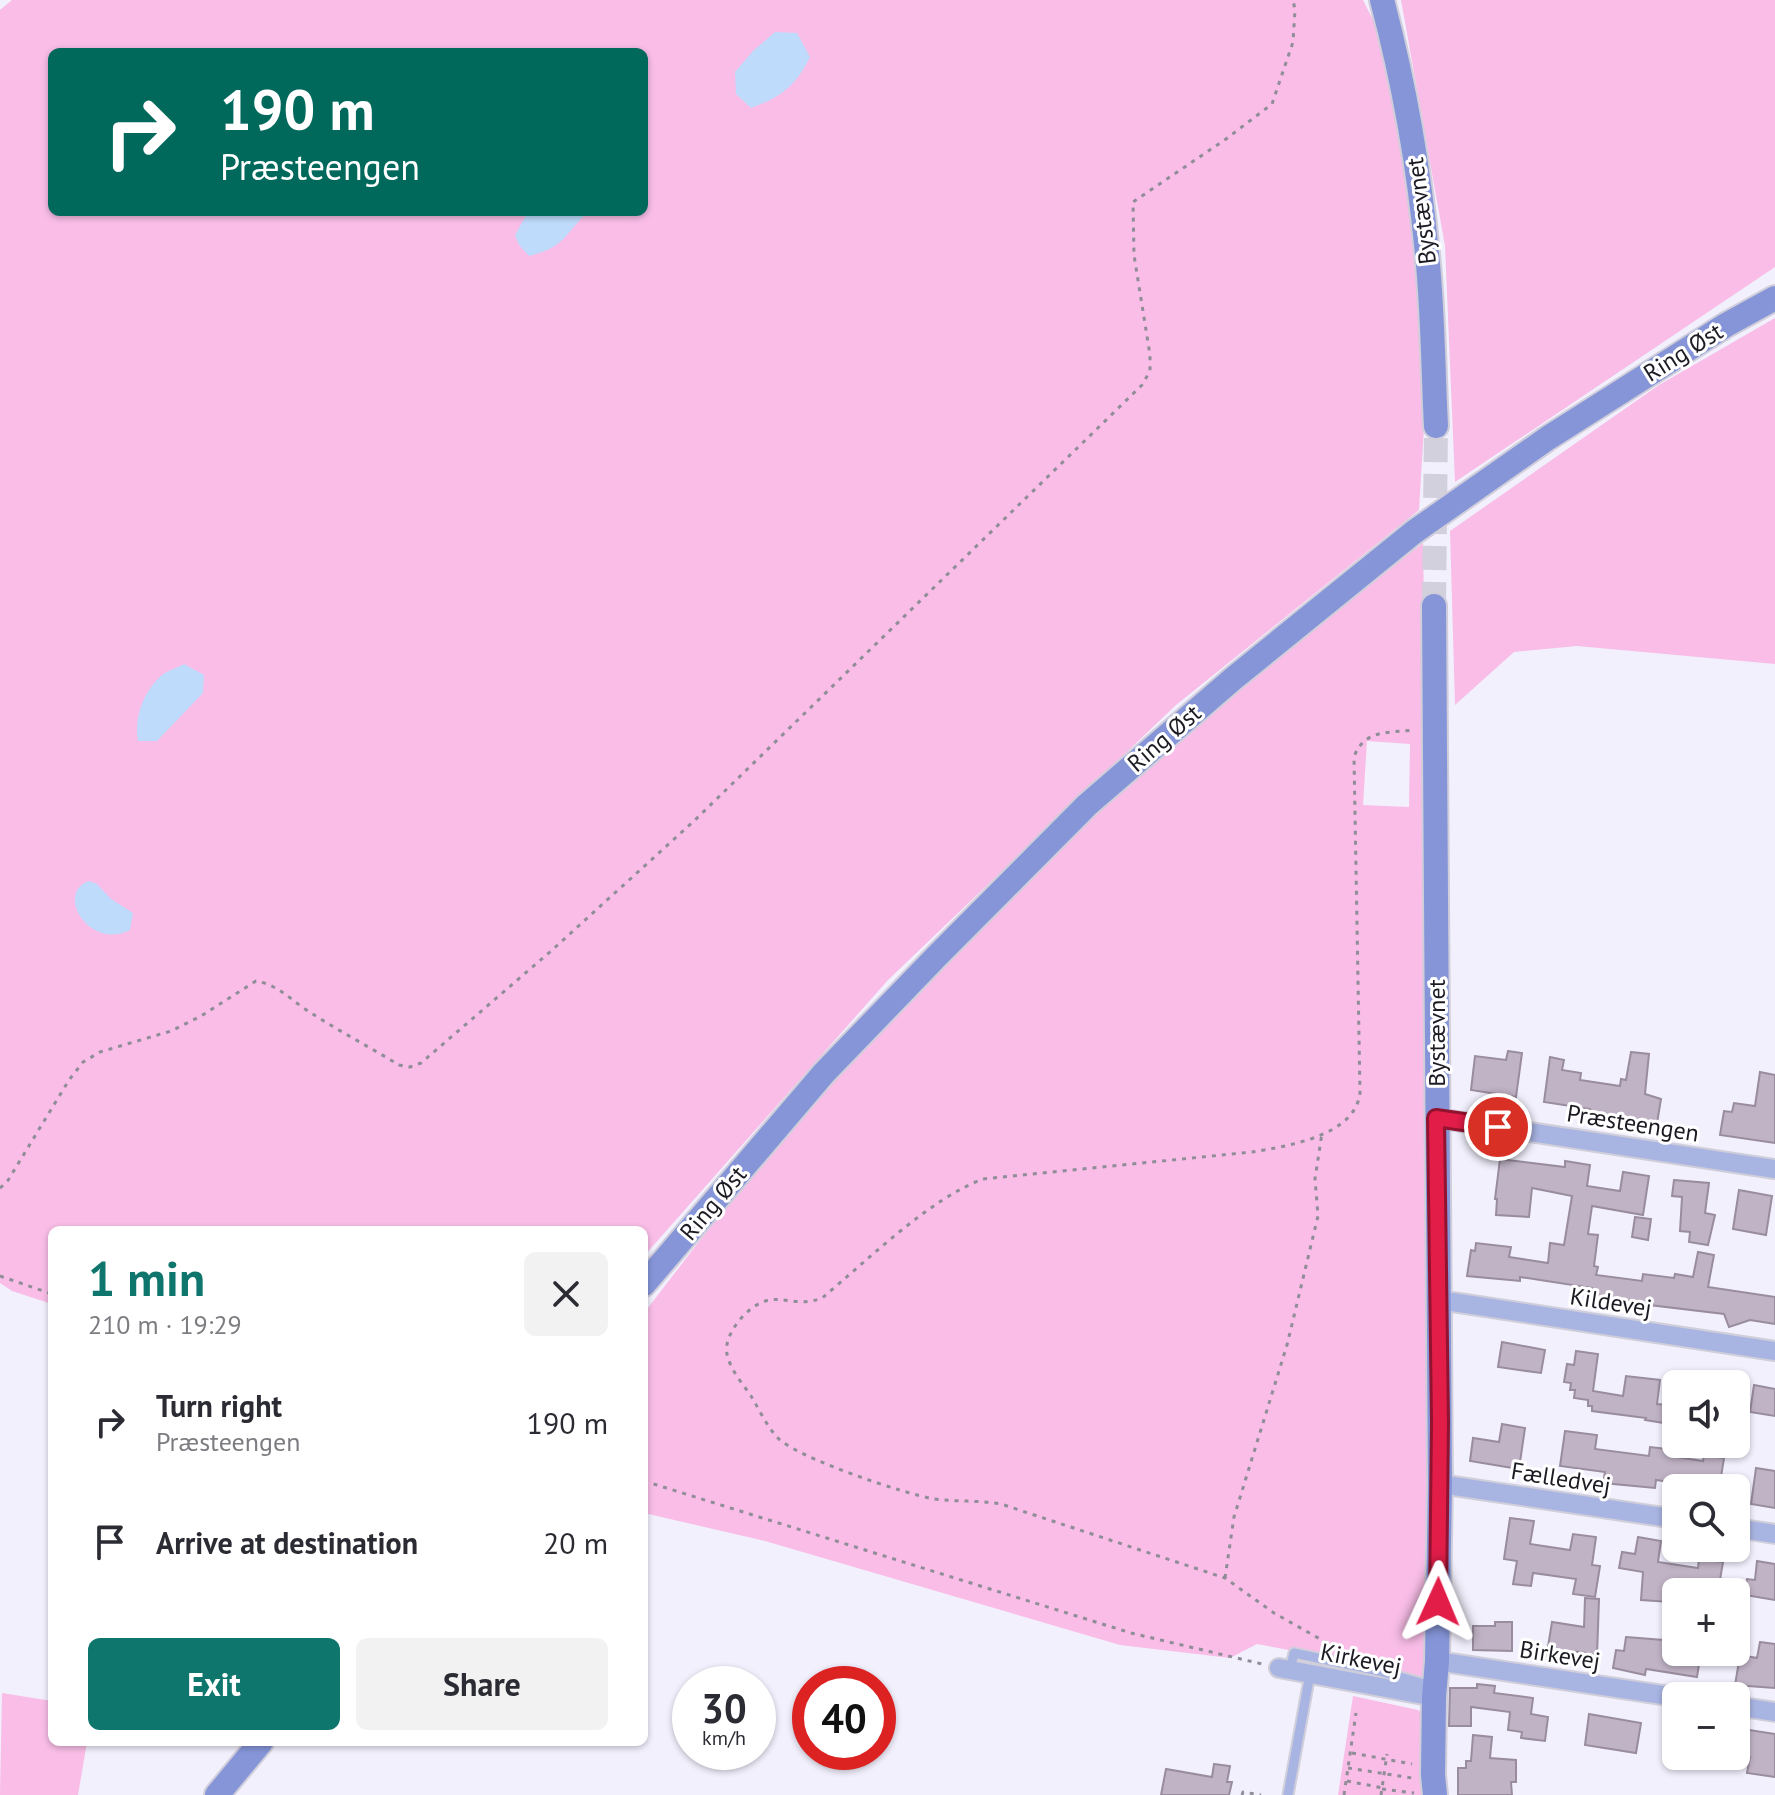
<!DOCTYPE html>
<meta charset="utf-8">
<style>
:root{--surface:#fff;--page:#f2f2f3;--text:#2b2b33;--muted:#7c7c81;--accent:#0f766e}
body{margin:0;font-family:"PT Sans",sans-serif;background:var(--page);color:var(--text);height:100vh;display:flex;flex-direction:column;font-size:30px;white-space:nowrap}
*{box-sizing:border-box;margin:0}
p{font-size:26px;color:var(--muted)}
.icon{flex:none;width:44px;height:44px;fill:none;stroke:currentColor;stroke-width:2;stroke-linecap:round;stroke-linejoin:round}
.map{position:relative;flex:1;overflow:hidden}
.side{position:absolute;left:48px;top:1226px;width:600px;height:520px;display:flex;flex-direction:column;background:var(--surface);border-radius:12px;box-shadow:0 2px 6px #0004}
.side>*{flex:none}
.guide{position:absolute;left:48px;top:48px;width:600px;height:168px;border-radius:12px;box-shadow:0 2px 6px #0004;background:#00695c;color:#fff;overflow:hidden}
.buttons{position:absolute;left:1662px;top:1370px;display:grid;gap:16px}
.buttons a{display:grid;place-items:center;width:88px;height:88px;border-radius:12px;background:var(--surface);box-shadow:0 2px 6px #0004;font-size:40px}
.speed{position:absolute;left:672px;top:1666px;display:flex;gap:16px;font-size:40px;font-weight:700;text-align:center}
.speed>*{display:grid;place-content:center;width:104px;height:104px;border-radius:50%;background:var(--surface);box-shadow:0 2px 6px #0004;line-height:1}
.speed small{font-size:20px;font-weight:400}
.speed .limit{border:12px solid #d22;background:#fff;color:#111}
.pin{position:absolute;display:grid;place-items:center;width:68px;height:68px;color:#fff;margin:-34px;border:4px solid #fff;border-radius:50%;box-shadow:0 2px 8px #0007}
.me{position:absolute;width:88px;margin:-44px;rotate:1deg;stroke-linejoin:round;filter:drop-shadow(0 0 6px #0008)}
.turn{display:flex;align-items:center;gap:28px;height:168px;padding:0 40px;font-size:36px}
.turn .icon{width:104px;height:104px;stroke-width:2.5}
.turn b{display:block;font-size:56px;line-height:68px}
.round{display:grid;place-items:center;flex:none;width:84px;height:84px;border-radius:12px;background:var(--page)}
.summary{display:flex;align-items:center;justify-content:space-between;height:136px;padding:0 40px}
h1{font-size:48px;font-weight:600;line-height:60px;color:var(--accent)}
.button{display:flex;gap:16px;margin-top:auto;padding:16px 40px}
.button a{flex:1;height:92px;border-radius:12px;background:var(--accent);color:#fff;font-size:32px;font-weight:600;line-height:92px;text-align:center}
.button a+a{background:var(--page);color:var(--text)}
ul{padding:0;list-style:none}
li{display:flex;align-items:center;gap:24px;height:120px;padding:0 40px}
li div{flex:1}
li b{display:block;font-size:30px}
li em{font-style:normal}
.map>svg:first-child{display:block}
</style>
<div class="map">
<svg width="1775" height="1795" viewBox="0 0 1775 1795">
<rect width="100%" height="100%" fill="#f2f0fd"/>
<!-- green -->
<g fill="#f9bde7" fill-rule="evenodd">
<path d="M12,0h1351l23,46 34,213 4,168 -5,83 -243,195 -288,275 -244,276v-26h-592v74l-40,-13 -12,-8v-1273zM52,52h592v160h-592z"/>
<polygon points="1401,0 1775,0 1775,267 1455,482 1445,246"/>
<polygon points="1775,318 1775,664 1577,646 1514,652 1455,705 1450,531 1659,385"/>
<path d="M1423,543l3,202v937l-68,-19 -101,-19 -27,14 -110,-13 -355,-104 -121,-28v-200l87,-113 100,-122 260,-267 195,-163zM1367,741l43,3 -1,63 -46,-2z"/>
<polygon points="2,1693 52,1701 52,1742 87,1742 78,1795 0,1795"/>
<polygon points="1353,1696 1418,1710 1422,1713 1422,1795 1338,1795"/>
</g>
<!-- water -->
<g fill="#bfdbfb">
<path d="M775,32l22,1 13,24c-15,30 -29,40 -59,51l-15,-14 -1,-22 18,-21z"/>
<path d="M528,212h60c-24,22 -22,35 -59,44l-10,-11 -4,-10z"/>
<path d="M184,664l20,11 -1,18 -46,48h-19c-4,-23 5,-49 23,-65 5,-5 16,-8 23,-12z"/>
<path d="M89,881l8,3 14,15 22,14 -3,17c-40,21 -76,-37 -41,-49z"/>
</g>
<!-- building -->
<g fill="#c0b3c6" stroke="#998c9e" stroke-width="2">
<polygon points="1508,1051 1522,1053 1516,1097 1471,1090 1475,1056 1506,1060"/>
<polygon points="1631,1052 1649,1054 1645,1094 1661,1099 1657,1123 1589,1113 1590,1109 1544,1102 1550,1057 1564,1060 1562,1070 1581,1073 1580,1080 1620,1086 1621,1079 1626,1080"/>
<polygon points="1760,1072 1775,1075 1775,1143 1720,1135 1724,1111 1732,1112 1734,1103 1755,1106"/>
<polygon points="1500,1159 1565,1167 1565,1161 1590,1165 1587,1186 1620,1191 1623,1172 1649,1176 1643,1215 1592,1206 1588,1234 1598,1235 1594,1266 1598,1267 1596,1275 1642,1281 1643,1274 1674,1278 1675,1274 1693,1277 1698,1252 1714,1255 1708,1287 1775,1297 1775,1324 1750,1320 1729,1327 1724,1314 1591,1298 1592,1288 1520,1277 1520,1281 1467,1276 1471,1250 1475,1251 1476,1243 1511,1247 1509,1257 1548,1263 1550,1243 1564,1245 1572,1196 1532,1188 1529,1217 1496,1215 1497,1199 1495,1199"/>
<polygon points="1674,1180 1709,1183 1705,1213 1715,1215 1708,1245 1689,1242 1690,1232 1680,1231 1682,1197 1672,1196"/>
<polygon points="1739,1190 1772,1196 1766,1235 1733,1229"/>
<polygon points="1635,1217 1651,1219 1648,1240 1632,1237"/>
<polygon points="1502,1342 1545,1350 1541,1373 1498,1367"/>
<polygon points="1576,1351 1598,1354 1593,1391 1623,1396 1626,1376 1660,1380 1657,1404 1667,1405 1664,1423 1645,1420 1646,1418 1592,1411 1592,1406 1588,1406 1588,1400 1574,1398 1575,1390 1570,1390 1571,1383 1564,1382 1567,1364 1574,1365"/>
<polygon points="1754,1385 1775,1389 1775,1416 1750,1412"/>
<polygon points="1502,1424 1525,1428 1519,1469 1470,1461 1473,1438 1499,1442"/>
<polygon points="1565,1431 1597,1435 1595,1449 1649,1456 1650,1447 1676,1450 1676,1457 1703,1461 1704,1455 1724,1458 1721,1477 1712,1476 1710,1488 1684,1488 1684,1484 1656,1480 1655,1488 1603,1483 1605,1472 1560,1466"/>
<polygon points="1756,1468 1775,1471 1775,1508 1751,1504"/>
<polygon points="1510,1518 1534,1521 1530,1544 1570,1550 1573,1534 1596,1537 1592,1565 1600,1566 1595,1597 1573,1594 1576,1579 1533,1573 1531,1586 1513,1584 1517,1561 1504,1559"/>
<polygon points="1638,1537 1661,1541 1658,1562 1698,1568 1699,1559 1723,1562 1718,1592 1671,1589 1670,1602 1641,1600 1643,1572 1619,1568 1622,1552 1635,1554"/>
<polygon points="1757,1561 1775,1564 1775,1600 1745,1595 1747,1579 1755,1580"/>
<polygon points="1585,1598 1599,1599 1597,1655 1572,1651 1570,1663 1546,1659 1552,1622 1584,1627"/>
<polygon points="1495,1622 1512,1622 1512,1651 1473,1650 1473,1626 1495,1626"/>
<polygon points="1626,1637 1676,1641 1676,1652 1701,1652 1697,1677 1646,1669 1645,1675 1613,1668 1616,1650 1624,1651"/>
<polygon points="1760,1642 1775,1644 1775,1688 1735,1685 1740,1655 1757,1658"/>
<polygon points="1477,1684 1495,1686 1494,1693 1533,1698 1531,1714 1548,1717 1545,1741 1521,1738 1522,1732 1508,1730 1510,1712 1471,1707 1471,1726 1449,1726 1450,1688 1477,1688"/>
<polygon points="1589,1714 1641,1723 1636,1753 1585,1745"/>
<polygon points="1736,1728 1775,1734 1775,1777 1747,1773 1750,1757 1736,1755"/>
<polygon points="1473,1735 1492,1737 1490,1758 1516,1760 1516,1782 1511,1782 1512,1795 1458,1795 1458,1768 1466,1768 1466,1761 1471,1761"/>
<polygon points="1214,1764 1230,1766 1227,1782 1232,1782 1229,1795 1161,1795 1166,1769 1212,1777"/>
</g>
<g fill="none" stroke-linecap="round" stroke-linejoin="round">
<!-- secondary-tunnel -->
<polyline stroke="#d2d0dc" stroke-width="24" stroke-dasharray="24 12" stroke-linecap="butt" points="1434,606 1436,426"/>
<defs>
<g id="lane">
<polyline points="1290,1670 1294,1653 1379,1671 1435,1687"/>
<polyline points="1288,1795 1310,1674"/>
</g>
<g id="street">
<polyline points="1436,1118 1775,1169"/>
<polyline points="1439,1300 1775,1351"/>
<polyline points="1440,1484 1676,1519"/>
<polyline points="1736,1528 1775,1534"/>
<polyline points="1437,1661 1676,1697"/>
<polyline points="1279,1668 1434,1697"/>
<polyline points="1736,1706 1775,1712"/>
</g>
<g id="secondary">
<path d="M1382,0c22,83 37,168 45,254 6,57 6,115 9,172"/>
<polyline points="1434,606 1440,1484 1437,1661 1434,1697 1433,1775 1435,1795"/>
<polyline points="644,1284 824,1073 936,957 1087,805 1234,678 1414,532 1548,438 1726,325 1775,298"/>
<polyline points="217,1795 261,1742"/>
</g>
</defs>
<!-- lane casing -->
<use href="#lane" stroke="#d0ceda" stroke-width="13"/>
<!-- street casing -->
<use href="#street" stroke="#d0ceda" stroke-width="22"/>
<!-- secondary casing -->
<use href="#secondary" stroke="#d0ceda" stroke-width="28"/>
<!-- path -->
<g stroke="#8f8d98" stroke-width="3" stroke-dasharray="4 6" stroke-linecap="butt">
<path d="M0,1188l7,-6 62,-102 14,-18 17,-10 71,-21 30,-15 55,-35c21,4 32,16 49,28 30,20 63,37 94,56l11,2 11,-4 130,-112 143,-130 448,-436 8,-14v-16l-16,-100 -1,-53 93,-63 46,-35 21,-62 2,-32 -2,-10"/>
<polyline points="0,1276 52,1294"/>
<polyline points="644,1481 1131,1633 1262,1664"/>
<polyline points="1225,1578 1234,1517 1287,1345 1318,1216 1315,1179 1322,1133"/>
<path d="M1336,1648l-62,-35 -49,-35 -224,-74c-23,-4 -44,-2 -67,-5 -29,-5 -140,-42 -157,-62 -11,-12 -18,-28 -26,-41 -9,-13 -21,-27 -24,-42 -4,-19 19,-46 36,-52 18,-8 34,6 59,-4 46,-38 107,-99 161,-119l269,-27c36,-6 103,-16 108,-59l-6,-336c10,-28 35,-24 61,-27"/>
<polyline points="1352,1753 1412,1764"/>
<polyline points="1348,1768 1412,1778"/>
<polyline points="1347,1781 1383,1788"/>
<polyline points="1382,1789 1414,1793"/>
<polyline points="1242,1795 1243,1792 1261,1795"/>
<polyline points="1344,1795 1356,1713"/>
<polyline points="1381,1795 1387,1754"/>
</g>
<!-- lane -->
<use href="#lane" stroke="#a8b4e2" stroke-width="9"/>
<!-- street -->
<use href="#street" stroke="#a8b4e2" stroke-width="18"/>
<!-- secondary -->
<use href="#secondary" stroke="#8595d8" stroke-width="24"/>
</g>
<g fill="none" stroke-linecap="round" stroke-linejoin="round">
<defs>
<polyline id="route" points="1438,1602 1440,1422 1436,1118 1498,1127"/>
</defs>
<!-- route casing -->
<use href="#route" stroke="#92132f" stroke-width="20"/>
<!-- route -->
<use href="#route" stroke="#e11d48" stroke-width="14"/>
</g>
<g text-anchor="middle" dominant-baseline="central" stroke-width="6" stroke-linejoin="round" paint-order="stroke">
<!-- street labels -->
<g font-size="24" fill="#1c1a22" stroke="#fff">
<text transform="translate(1421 211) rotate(-97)">Bystævnet</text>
<text transform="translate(1683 352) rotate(-32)">Ring Øst</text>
<text transform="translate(1164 738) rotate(-41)">Ring Øst</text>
<text transform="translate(1436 1033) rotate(-90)">Bystævnet</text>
<text transform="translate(1633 1123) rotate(9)">Præsteengen</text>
<text transform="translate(713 1203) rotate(-50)">Ring Øst</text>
<text transform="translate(1611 1302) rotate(9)">Kildevej</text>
<text transform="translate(1561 1478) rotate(9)">Fælledvej</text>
<text transform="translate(1560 1655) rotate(9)">Birkevej</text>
<text transform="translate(1361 1659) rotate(11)">Kirkevej</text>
</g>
</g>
</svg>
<div class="buttons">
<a><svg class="icon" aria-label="sound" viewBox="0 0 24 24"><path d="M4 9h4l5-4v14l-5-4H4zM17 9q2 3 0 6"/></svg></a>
<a><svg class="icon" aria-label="search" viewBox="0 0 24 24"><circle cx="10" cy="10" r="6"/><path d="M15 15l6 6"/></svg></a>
<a>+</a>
<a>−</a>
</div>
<div class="speed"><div>30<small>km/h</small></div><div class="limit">40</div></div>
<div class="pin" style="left:1498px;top:1127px;background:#d93025"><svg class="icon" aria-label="arrive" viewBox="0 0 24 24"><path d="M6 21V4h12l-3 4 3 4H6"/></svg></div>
<svg class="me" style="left:1438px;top:1602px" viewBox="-20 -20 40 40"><path d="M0-17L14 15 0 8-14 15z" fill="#e11d48" stroke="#fff" stroke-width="4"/></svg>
<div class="guide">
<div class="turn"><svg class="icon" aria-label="right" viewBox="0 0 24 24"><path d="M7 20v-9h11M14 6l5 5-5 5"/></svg><div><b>190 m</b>Præsteengen</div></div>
</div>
<section class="side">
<div class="summary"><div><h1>1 min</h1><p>210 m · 19:29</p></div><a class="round"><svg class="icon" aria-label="close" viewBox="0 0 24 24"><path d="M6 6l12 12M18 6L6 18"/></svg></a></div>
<ul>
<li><svg class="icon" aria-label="right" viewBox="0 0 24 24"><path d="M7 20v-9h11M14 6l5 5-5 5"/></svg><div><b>Turn right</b><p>Præsteengen</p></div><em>190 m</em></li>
<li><svg class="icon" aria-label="arrive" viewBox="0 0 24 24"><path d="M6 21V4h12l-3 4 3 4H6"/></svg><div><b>Arrive at destination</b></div><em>20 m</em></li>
</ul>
<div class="button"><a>Exit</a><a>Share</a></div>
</section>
</div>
